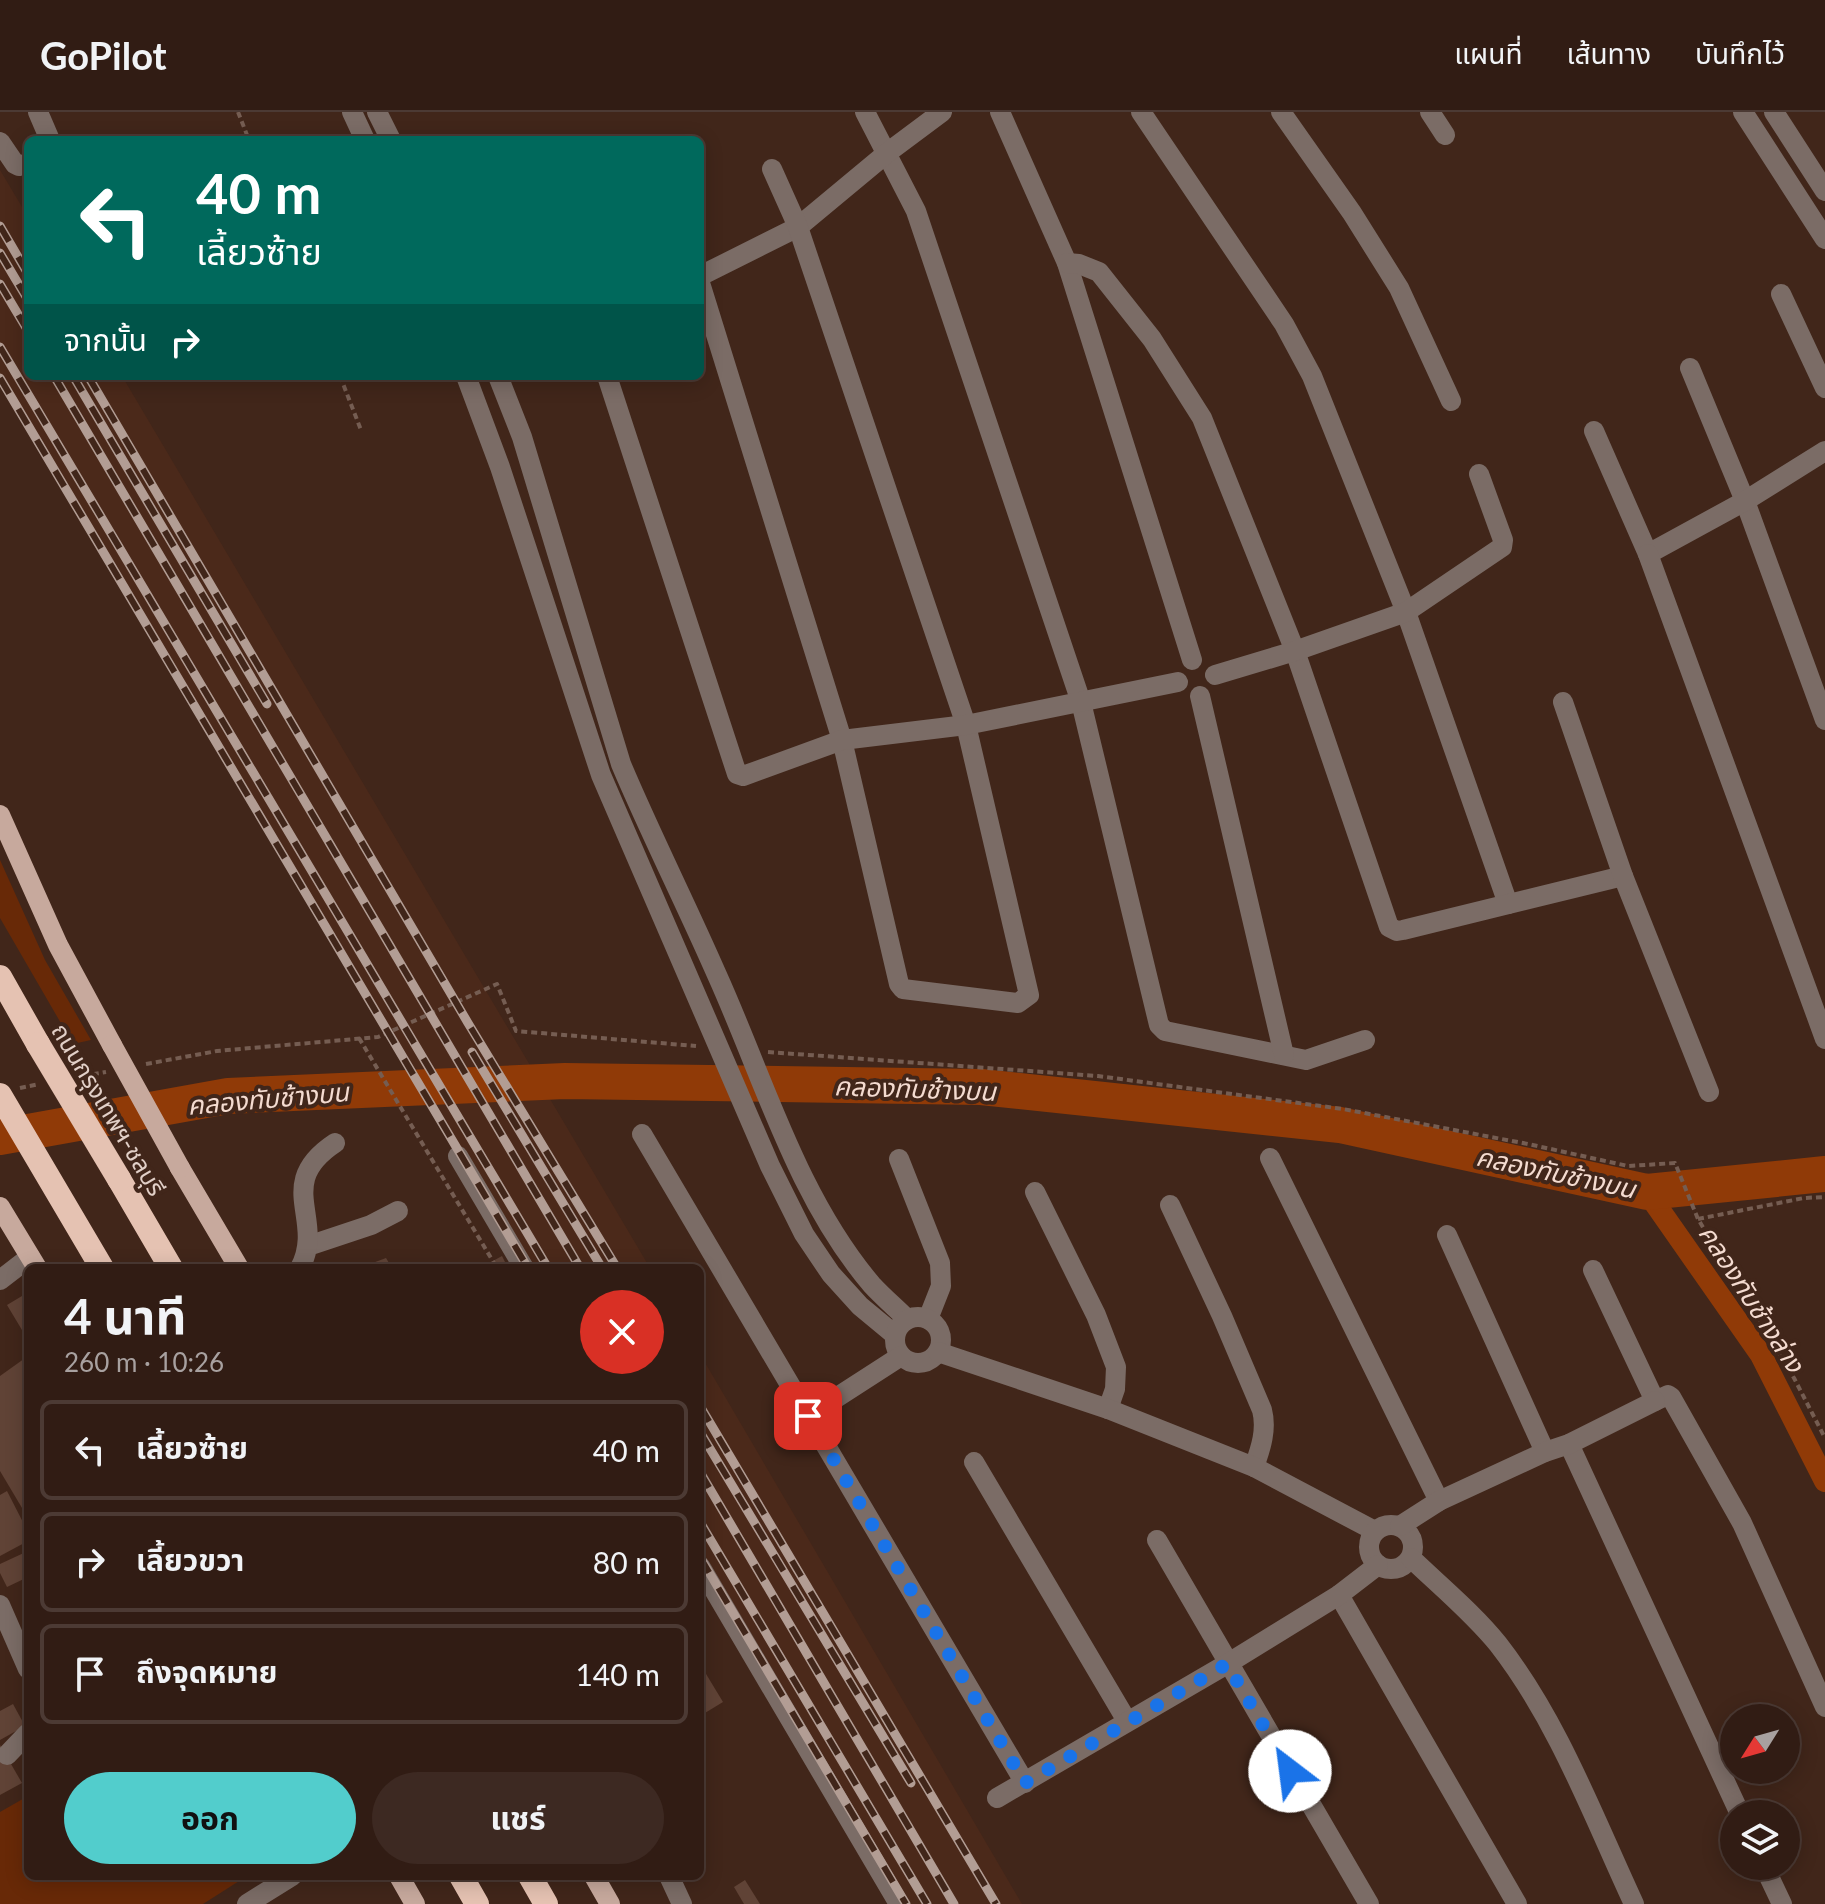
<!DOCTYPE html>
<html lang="th">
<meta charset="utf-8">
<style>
:root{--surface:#311c14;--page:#3d2922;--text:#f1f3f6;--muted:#a8a1a0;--line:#4c3a34;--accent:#52cdcc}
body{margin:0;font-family:Lato,"Noto Sans Thai",sans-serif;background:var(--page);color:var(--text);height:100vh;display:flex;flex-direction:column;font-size:30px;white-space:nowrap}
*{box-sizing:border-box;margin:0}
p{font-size:26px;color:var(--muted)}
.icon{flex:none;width:44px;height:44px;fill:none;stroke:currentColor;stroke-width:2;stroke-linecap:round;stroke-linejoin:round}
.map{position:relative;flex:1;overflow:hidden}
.drawer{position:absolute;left:24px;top:1152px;width:680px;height:616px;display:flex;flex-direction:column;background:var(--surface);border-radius:12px;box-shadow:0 4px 20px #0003,0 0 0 2px var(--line)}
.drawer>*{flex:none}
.hud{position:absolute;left:24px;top:24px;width:680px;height:244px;border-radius:12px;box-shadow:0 4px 20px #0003,0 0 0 2px var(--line);background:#00695c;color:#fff;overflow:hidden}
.needle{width:52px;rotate:233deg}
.fabs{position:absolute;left:1720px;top:1592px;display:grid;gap:16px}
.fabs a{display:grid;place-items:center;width:80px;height:80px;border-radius:50%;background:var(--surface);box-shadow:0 4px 20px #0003,0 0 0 2px var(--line);font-size:40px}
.pin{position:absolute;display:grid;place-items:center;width:68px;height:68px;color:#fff;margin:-34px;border-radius:16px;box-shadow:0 4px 12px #0006}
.me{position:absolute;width:88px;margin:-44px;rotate:330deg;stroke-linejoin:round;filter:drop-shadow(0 0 6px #0008)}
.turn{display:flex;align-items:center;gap:28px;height:168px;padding:0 40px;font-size:36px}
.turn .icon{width:104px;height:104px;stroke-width:2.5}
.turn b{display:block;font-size:56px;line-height:68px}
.then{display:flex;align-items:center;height:76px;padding:0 40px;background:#0003;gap:16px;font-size:30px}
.round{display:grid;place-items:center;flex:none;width:84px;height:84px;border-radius:42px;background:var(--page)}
.headline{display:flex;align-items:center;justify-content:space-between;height:136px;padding:0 40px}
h1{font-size:48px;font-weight:700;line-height:60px}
.button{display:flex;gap:16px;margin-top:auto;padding:16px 40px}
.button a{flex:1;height:92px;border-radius:48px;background:var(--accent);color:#111;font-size:32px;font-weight:700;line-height:92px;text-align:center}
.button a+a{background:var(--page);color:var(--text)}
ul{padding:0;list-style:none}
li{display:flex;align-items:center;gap:24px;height:100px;margin:0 16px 12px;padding:0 24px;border:4px solid var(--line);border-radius:12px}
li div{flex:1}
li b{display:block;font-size:30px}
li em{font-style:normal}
header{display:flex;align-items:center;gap:48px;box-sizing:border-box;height:112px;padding:0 40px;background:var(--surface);border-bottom:2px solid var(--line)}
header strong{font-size:38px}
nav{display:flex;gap:44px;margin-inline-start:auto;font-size:28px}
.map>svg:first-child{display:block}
</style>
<header>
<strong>GoPilot</strong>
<nav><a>แผนที่</a><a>เส้นทาง</a><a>บันทึกไว้</a></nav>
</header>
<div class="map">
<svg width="1825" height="1792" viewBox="0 0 1825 1792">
<rect width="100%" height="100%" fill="#41261a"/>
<!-- built -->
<g fill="#4b291a">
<polygon points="0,58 28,105 28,264 122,264 650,1156 531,1156 0,263"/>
<polygon points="700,1242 1022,1792 909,1792 700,1441"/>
</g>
<!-- green -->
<g fill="#682907">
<polygon points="0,748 45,848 91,928 73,932 0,806"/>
<polygon points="28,1684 28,1764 247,1764 203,1792 0,1792 0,1700"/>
</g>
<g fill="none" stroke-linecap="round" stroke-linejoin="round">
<!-- canal -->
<polyline stroke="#903a07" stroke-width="22" points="1647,1080 1761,1243 1825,1369"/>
<!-- river -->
<polyline stroke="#903a07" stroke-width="36" points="0,1025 228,984 565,969 981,975 1340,1013 1647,1080 1825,1062"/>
</g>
<!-- building -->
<g fill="#604336">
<polygon points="502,1144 508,1156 480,1156"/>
<polygon points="386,1146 392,1156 359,1156"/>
<polygon points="22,1184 28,1193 28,1228 7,1193"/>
<polygon points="28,1244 28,1406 0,1359 0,1264"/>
<polygon points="7,1379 28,1420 28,1429 0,1444 0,1383"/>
<polygon points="28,1439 28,1465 7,1475 0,1461 0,1452"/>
<polygon points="700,1552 723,1590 700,1604"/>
<polygon points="13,1592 25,1614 0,1628 0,1599"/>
<polygon points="0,1633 22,1671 0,1683"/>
<polygon points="745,1768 760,1792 744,1792 734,1775"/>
</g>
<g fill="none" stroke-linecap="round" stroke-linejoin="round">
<!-- path -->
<g stroke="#755d52" stroke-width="4" stroke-dasharray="6 4" stroke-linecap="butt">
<polyline points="238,0 249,28"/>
<polyline points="340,264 361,318"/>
<polyline points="359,926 497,1156"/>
<polyline points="768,940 1098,964 1343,997 1528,1032 1628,1054 1675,1051 1698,1107 1794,1266 1825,1326"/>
<polyline points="146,952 217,939 378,925 497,872 516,919 696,934"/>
<polyline points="83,964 106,960"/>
<polyline points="20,976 39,972"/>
<polyline points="1698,1107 1804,1086 1825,1085"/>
</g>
<!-- minor -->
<g stroke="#7b6c66" stroke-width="20">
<polyline points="38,0 50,28"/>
<polyline points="352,0 365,28"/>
<polyline points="377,0 391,28"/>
<polyline points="865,0 916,99 1081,590 1159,913 1165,919 1306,948 1365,928"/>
<polyline points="1000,0 1067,151 1192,548"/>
<polyline points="1141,0 1284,212 1312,264 1406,500 1508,792"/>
<polyline points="1281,0 1352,101 1399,176 1451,289"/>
<polyline points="1430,0 1445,23"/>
<polyline points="1743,0 1825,127"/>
<polyline points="1774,0 1825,79"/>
<polyline points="0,30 15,52 19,54 28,51"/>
<polyline points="1067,151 1079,152 1099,160 1152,227 1202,306 1295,539 1389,815 1397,819 1403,818 1623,764"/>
<polyline points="700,164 798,115 887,41 942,0"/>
<polyline points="700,171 842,628 899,872 903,877 1018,891 1029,883 966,613 798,115 772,57"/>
<polyline points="1781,182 1825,276"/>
<polyline points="1690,256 1745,389 1825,608"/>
<polyline points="466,264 500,355 601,663 770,1054 804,1122 831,1162 860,1194 895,1223"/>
<path d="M498,264l24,61 99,327c30,71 65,140 96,211 47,104 80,222 155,310 11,12 24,23 35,34"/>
<polyline points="607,264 737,662 743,664 842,628 966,613 1178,570"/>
<polyline points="1594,319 1648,442 1745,389 1825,339"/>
<polyline points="1648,442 1825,927"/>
<polyline points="1215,563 1295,539 1406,500 1502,435 1503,428 1479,362"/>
<polyline points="1200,584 1284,943"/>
<polyline points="1563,590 1623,764 1709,980"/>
<polyline points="642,1022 1025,1671"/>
<polyline points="458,1044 524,1156"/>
<polyline points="1270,1046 1439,1389"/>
<polyline points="899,1047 940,1151 941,1174 928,1207"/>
<polyline points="1035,1080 1096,1203 1116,1255 1115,1277 1108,1297"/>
<path d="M1170,1093l52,111 40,94c5,19 -1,38 -8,57"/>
<polyline points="1447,1123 1545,1340"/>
<polyline points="308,1134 371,1113 398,1099"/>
<path d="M300,1156c26,-49 -27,-84 35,-125"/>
<polyline points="1593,1158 1655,1289 1668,1283 1671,1285 1742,1411 1825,1595"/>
<polyline points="0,1168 30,1145"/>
<circle cx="918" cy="1228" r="23"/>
<polyline points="938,1240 1108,1297 1254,1355 1375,1419"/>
<polyline points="808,1304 901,1244"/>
<polyline points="1569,1332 1740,1702"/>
<polyline points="974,1350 1127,1609"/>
<circle cx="1391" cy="1435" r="22"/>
<polyline points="1400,1414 1439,1389 1545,1340 1569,1332 1655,1289"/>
<polyline points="1157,1428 1369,1792"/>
<path d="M1411,1446c29,28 62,55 87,86 60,77 95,172 136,260"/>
<polyline points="700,1454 899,1792"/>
<polyline points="1339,1483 1517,1792"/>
<polyline points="0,1493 28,1557"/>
<polyline points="7,1643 28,1621"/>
<polyline points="997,1686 1227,1552 1339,1483 1378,1453"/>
<polyline points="1764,1754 1782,1792"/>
<polyline points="669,1764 682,1792"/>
<polyline points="247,1792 292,1764"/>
</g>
<!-- major -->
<g stroke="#c7a99d" stroke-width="20">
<polyline points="0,703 58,833 112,933"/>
<polyline points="180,1056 239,1156"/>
<polyline points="0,1095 37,1156"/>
<polyline points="399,1764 415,1792"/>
<polyline points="594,1764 610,1792"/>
</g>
<!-- highway -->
<g stroke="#e5c2b2" stroke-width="24">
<polyline points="0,865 38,932"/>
<polyline points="0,983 102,1156"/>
<polyline points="119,1067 171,1156"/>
<polyline points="461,1764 477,1792"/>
<polyline points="530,1764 546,1792"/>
</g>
<defs>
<g id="rail">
<polyline points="0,114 28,162"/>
<polyline points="0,141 28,188"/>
<polyline points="0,172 28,219"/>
<polyline points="0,235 548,1156"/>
<polyline points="54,264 580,1156"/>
<polyline points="73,264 267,592"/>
<polyline points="88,264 468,911 617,1156"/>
<polyline points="0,266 528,1156"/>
<polyline points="472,940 602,1156"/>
<polyline points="700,1294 996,1792"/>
<polyline points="700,1320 911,1671"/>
<polyline points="700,1360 954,1792"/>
<polyline points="700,1410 927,1792"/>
<polyline points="700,1445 906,1792"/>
</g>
</defs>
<!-- rail casing -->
<use href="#rail" stroke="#b29d94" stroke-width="9"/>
<!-- rail -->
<use href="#rail" stroke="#41261a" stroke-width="6" stroke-dasharray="18" stroke-linecap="butt"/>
<!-- major-bridge -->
<polyline stroke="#c7a99d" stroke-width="20" points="112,933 180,1056"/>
<!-- highway-bridge -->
<polyline stroke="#e5c2b2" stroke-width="24" points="38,932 119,1067"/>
</g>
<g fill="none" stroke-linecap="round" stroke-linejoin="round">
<!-- route -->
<polyline stroke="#1a73e8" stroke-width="14" stroke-dasharray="0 25.2" points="808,1304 1025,1671 1227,1552 1290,1659"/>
</g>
<g text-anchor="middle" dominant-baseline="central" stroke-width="8" stroke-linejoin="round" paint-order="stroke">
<!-- street labels -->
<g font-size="24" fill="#e2d0c8" stroke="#41261a">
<text transform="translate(109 997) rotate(59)">ถนนกรุงเทพฯ-ชลบุรี</text>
</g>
<!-- water labels -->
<g font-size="26" font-style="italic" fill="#f4dbd0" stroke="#41261a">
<text transform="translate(915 976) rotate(2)">คลองทับช้างบน</text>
<text transform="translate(268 986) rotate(-5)">คลองทับช้างบน</text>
<text transform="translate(1556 1060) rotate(12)">คลองทับช้างบน</text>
<text transform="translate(1752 1186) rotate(57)">คลองทับช้างล่าง</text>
</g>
</g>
</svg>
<div class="fabs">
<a><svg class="needle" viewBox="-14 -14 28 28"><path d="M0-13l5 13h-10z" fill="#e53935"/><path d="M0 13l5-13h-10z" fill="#a8a1a0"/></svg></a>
<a><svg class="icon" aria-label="layers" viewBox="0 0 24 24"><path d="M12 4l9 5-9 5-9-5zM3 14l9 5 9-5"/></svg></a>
</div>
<div class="pin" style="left:808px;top:1304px;background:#d93025"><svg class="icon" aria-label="arrive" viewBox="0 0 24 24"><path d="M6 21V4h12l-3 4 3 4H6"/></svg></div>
<svg class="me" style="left:1290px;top:1659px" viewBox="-20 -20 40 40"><circle r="19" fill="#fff"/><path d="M0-13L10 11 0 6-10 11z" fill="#1a73e8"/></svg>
<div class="hud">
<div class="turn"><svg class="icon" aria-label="left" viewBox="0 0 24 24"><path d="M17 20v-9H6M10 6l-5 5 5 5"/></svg><div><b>40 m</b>เลี้ยวซ้าย</div></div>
<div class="then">จากนั้น<svg class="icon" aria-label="right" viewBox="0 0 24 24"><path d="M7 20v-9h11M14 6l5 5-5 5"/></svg></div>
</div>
<section class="drawer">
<div class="headline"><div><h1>4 นาที</h1><p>260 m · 10:26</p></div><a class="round" style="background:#d93025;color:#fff"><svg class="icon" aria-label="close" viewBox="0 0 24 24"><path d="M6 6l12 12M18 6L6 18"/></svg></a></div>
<ul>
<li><svg class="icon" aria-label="left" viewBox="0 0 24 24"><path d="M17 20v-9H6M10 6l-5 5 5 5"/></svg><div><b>เลี้ยวซ้าย</b></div><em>40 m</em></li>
<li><svg class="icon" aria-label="right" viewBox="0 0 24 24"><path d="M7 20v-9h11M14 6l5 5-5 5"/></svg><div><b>เลี้ยวขวา</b></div><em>80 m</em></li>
<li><svg class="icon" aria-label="arrive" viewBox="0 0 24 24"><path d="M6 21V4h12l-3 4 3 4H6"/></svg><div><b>ถึงจุดหมาย</b></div><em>140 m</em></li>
</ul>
<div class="button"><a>ออก</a><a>แชร์</a></div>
</section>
</div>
